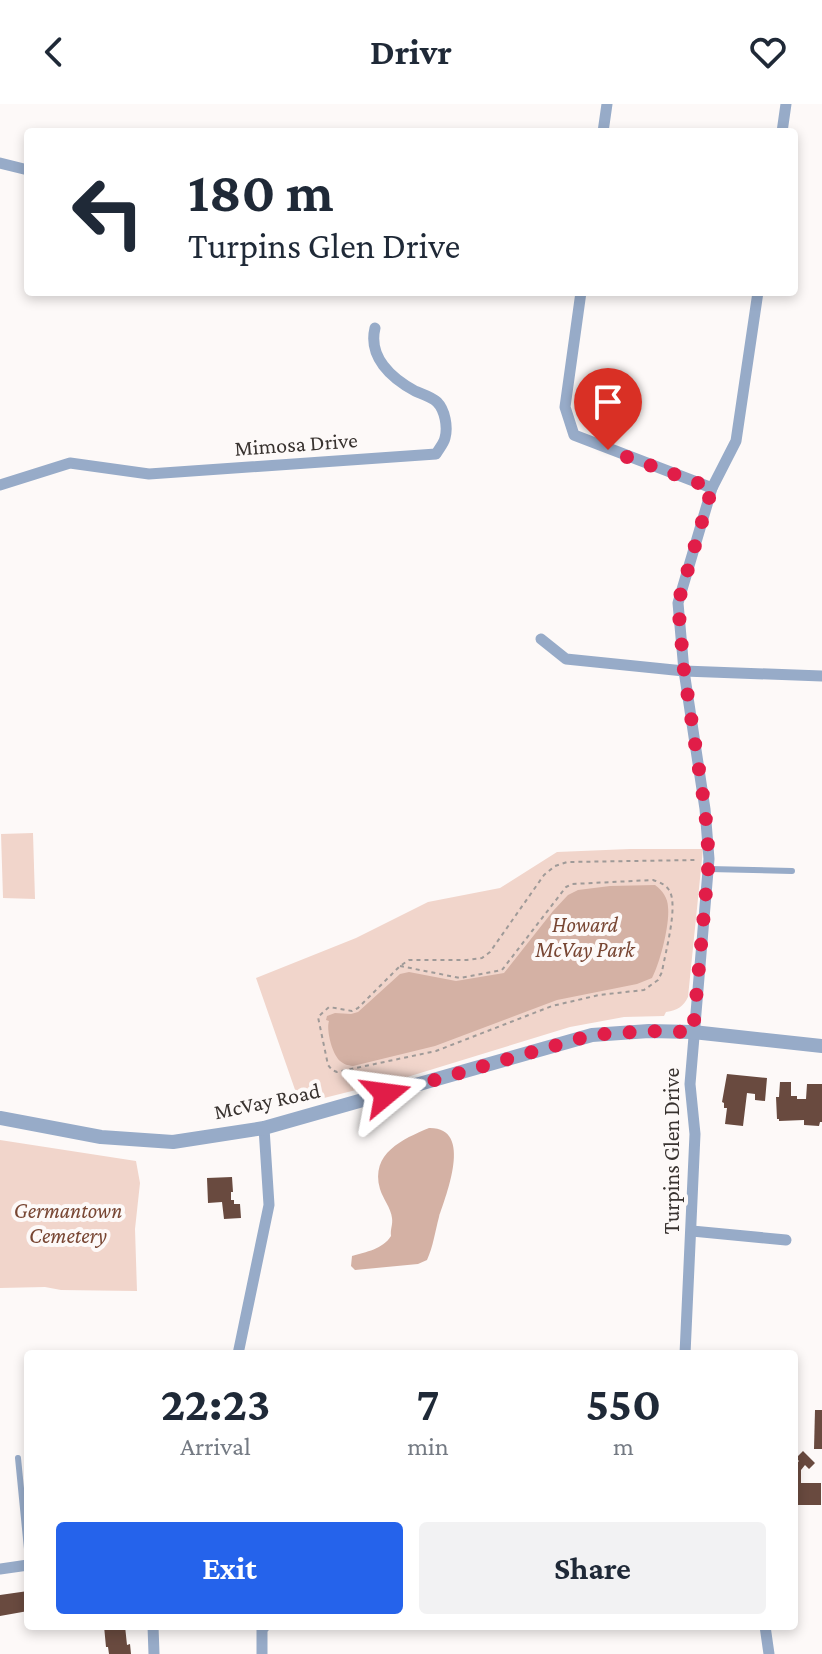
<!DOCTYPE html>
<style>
:root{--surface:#fff;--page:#f2f2f3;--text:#1f2937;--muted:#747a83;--accent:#2563eb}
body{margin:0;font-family:"Crimson Pro",serif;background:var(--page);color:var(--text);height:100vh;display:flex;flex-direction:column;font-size:30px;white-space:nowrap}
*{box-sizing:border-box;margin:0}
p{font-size:26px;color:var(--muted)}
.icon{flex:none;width:44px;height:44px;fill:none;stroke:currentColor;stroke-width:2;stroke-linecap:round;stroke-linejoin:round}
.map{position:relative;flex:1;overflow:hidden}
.sheet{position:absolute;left:24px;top:1246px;width:774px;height:280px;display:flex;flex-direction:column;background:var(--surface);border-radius:8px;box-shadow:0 4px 12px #0003}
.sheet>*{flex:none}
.banner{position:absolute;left:24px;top:24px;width:774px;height:168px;border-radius:8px;box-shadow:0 4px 12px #0003;background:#fff;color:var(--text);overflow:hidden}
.pin{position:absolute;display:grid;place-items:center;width:68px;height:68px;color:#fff;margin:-82px -34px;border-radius:50% 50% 50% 0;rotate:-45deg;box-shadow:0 0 8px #0007}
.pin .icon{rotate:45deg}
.me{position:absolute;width:88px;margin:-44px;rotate:74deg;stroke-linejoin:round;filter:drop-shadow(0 0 6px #0008)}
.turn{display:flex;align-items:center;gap:28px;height:168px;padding:0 32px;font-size:36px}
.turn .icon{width:104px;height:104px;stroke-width:2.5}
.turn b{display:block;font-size:56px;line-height:68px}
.eta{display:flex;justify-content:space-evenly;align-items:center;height:136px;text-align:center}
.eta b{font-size:48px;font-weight:700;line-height:56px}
.cta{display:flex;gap:16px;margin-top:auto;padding:16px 32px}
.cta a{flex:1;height:92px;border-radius:8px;background:var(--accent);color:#fff;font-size:32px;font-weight:700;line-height:92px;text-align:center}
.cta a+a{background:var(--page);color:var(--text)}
header{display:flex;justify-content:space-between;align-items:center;height:104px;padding:0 32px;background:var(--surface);font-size:36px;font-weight:700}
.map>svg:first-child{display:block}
</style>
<header><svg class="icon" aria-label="back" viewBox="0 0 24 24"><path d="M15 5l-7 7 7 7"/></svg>Drivr<svg class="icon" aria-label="heart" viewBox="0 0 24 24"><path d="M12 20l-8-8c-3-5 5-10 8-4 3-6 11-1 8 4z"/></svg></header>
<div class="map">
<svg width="822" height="1550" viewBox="0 0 822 1550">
<rect width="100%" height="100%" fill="#fdf9f8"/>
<!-- green -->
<g fill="#f1d5cb">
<polygon points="33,729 35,795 3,794 1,730"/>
<path d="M630,745h73l-15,148c-5,10 -10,13 -22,15l-2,4 -40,1 -54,10 -166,51 -104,26 -44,-126 100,-40 72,-36 72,-14 57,-36z"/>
<polygon points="0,1036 136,1057 140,1079 135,1125 137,1187 61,1186 45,1183 0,1184"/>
</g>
<!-- water -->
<g fill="#d4b1a4">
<path d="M655,781c7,5 13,13 13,22 2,17 -8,56 -16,71l-15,6 -80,16 -122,46 -82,20c-6,-1 -8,-1 -13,-5 -8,-7 -14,-31 -11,-40l-3,-1 1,-4 8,-3 16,1 7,-2 42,-38 9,-2 47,9 48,-8 49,-62 15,-16 10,-5 32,-4z"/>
<path d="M429,1024c45,-1 17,67 10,89 -4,15 -6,30 -12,43l-9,4 -63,6 -4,-4 1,-10c14,-4 31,-7 39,-20 -1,-7 2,-11 1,-18 -1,-10 -9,-19 -12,-29 -10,-36 23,-50 49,-61z"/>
</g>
<!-- building -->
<g fill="#694a3f">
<polygon points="727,970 767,974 765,997 755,996 755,990 747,989 743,1022 725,1020 727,1004 724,1004 724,999 722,998"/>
<polygon points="780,978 791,978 791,992 797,992 797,995 806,995 807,980 822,980 822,1018 820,1018 819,1022 804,1021 804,1016 779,1017 779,1015 777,1015 776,993 779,993"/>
<polygon points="232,1073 233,1088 231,1088 231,1096 234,1096 234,1100 240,1100 241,1114 224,1115 222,1098 208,1099 207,1074"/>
<polygon points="815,1306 822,1306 822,1345 814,1345"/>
<polygon points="803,1347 815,1359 809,1365 805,1361 801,1366 801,1379 821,1379 821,1401 794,1401 794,1362 799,1357 796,1354"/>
<polygon points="28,1487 28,1507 0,1512 0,1491"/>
<polygon points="104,1522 125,1522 127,1541 130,1540 131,1550 109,1550 108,1543 106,1543"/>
</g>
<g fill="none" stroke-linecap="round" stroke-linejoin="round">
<!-- path -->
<path stroke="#9f9a98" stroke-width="2" stroke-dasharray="4 4" stroke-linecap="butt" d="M400,862l60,12 42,-8 64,-83 6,-3 81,-4c6,2 12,4 16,10 10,15 -4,63 -7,82l-4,8 -14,10 -45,5 -47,11 -116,45 -99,21 -5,-2 -4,-5 -10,-48 11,-10 23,4 6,-3 42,-42 9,-6h58l15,-2 8,-6 54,-77 11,-9 12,-4 129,-2"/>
<!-- service -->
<g stroke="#97abc8" stroke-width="6">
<polyline points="709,765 792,767"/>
<polyline points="18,1354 28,1455"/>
</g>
<!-- minor -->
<g stroke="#97abc8" stroke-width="11">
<polyline points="603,28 607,0"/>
<polyline points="782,28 786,0"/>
<polyline points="0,59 28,66"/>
<polyline points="581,188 565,303 574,331 712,384"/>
<path d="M0,381l70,-22 79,11 287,-20c3,-5 8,-11 9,-16 3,-11 0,-28 -8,-36 -5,-5 -15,-8 -22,-11 -24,-13 -47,-34 -40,-63"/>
<polyline points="541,535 566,555 684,567 822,572"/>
<polyline points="692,1127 786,1136"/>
<polyline points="238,1250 269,1101 264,1024"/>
<polyline points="685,1250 695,1030 690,980 709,755 705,705 684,567 678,499 712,384 736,337 758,188"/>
<polyline points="0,1465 28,1461"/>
<polyline points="153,1522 154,1550"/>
<polyline points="765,1522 769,1550"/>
<polyline points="262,1550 262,1526 265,1522"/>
</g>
<!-- tertiary -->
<polyline stroke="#97abc8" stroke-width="14" points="0,1014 101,1033 173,1038 264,1024 592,931 649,927 693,928 822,942"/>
</g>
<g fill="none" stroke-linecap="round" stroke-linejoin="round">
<!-- route -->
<polyline stroke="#e11d48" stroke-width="14" stroke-dasharray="0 25.2" points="386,990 592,931 649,927 693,928 709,755 705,705 684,567 678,499 712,384 608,346"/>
</g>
<g text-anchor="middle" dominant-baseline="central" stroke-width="8" stroke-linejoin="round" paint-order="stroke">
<!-- street labels -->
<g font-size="22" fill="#38322f" stroke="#fdf9f8">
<text transform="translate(296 340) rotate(-4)">Mimosa Drive</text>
<text transform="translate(267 997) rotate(-12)">McVay Road</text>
<text transform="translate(671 1047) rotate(-90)">Turpins Glen Drive</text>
</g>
<!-- park labels -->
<g font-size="22" font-style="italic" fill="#784633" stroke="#fdf9f8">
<text x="585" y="820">Howard<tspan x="585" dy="25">McVay Park</tspan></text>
<text x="68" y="1106">Germantown<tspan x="68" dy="25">Cemetery</tspan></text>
</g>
</g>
</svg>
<div class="pin" style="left:608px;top:346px;background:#d93025"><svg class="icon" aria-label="arrive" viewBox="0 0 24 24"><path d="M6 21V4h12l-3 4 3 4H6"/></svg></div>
<svg class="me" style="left:386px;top:990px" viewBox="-20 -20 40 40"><path d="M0-17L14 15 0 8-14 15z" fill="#e11d48" stroke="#fff" stroke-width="4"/></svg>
<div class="banner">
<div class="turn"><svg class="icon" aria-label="left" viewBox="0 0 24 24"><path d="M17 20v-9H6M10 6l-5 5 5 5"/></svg><div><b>180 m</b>Turpins Glen Drive</div></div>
</div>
<section class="sheet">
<div class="eta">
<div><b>22:23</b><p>Arrival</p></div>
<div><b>7</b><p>min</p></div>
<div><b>550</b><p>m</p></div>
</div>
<div class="cta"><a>Exit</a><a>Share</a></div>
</section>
</div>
